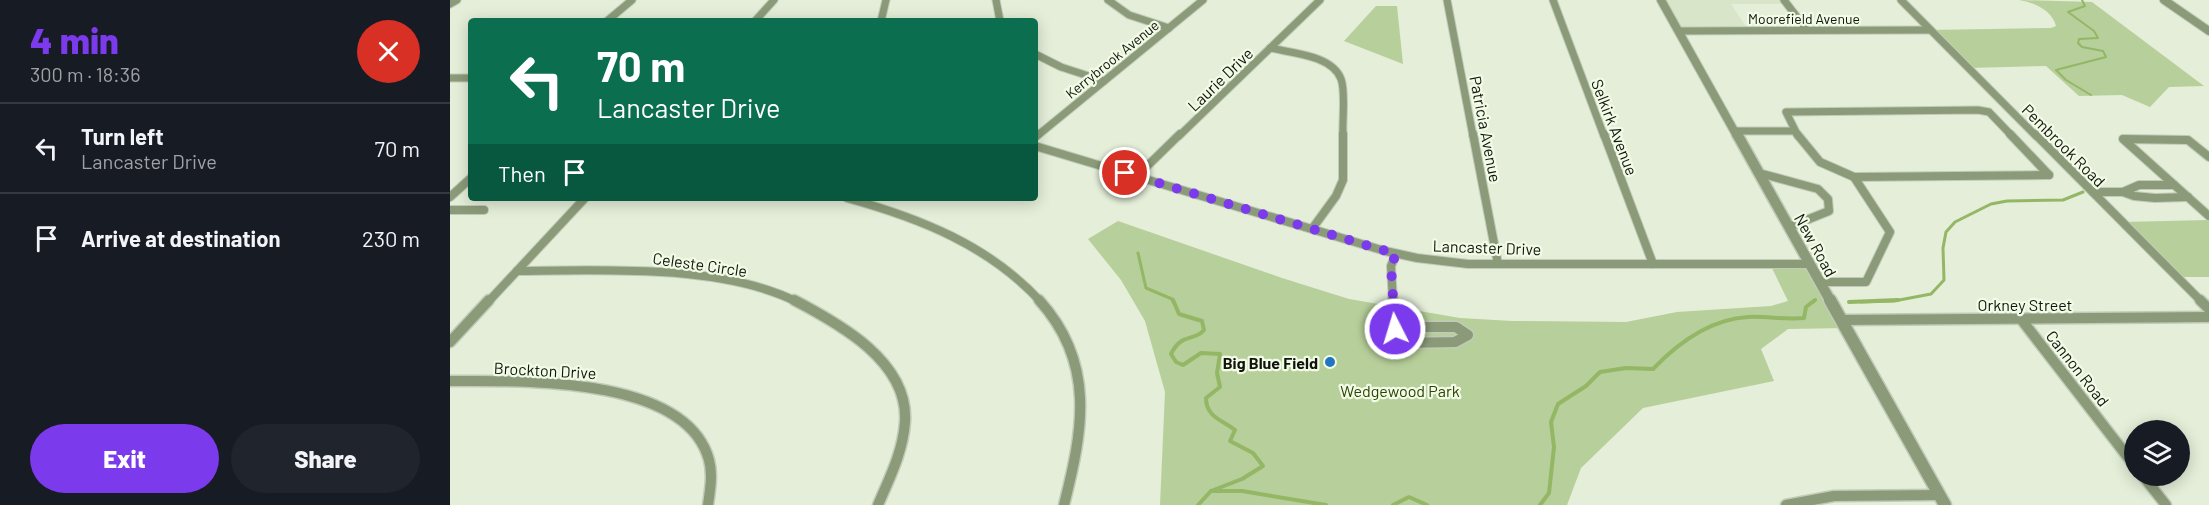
<!DOCTYPE html>
<meta charset="utf-8">
<style>
:root{--surface:#171b24;--page:#20242c;--text:#f1f3f6;--muted:#9ea1a6;--line:#363941;--accent:#7c3aed}
body{margin:0;font-family:Barlow,sans-serif;background:var(--page);color:var(--text);height:100vh;display:flex;flex-direction:column;font-size:22px;white-space:nowrap}
*{box-sizing:border-box;margin:0}
p{font-size:20px;color:var(--muted)}
.icon{flex:none;width:33px;height:33px;fill:none;stroke:currentColor;stroke-width:2;stroke-linecap:round;stroke-linejoin:round}
.map{position:relative;flex:1;overflow:hidden}
.details{display:flex;flex-direction:column;background:var(--surface);width:450px}
.details>*{flex:none}
.hud{position:absolute;left:18px;top:18px;width:570px;height:183px;border-radius:6px;box-shadow:0 3px 15px #0003;background:#0b6e4f;color:#fff;overflow:hidden}
.controls{position:absolute;left:1674px;top:420px;display:grid;gap:12px}
.controls a{display:grid;place-items:center;width:66px;height:66px;border-radius:50%;background:var(--surface);box-shadow:0 3px 15px #0003;font-size:30px}
.pin{position:absolute;display:grid;place-items:center;width:51px;height:51px;color:#fff;margin:-26px;border:3px solid #fff;border-radius:50%;box-shadow:0 2px 6px #0007}
.me{position:absolute;width:66px;margin:-33px;rotate:355deg;stroke-linejoin:round;filter:drop-shadow(0 0 4px #0008)}
.turn{display:flex;align-items:center;gap:21px;height:126px;padding:0 30px;font-size:27px}
.turn .icon{width:78px;height:78px;stroke-width:2.5}
.turn b{display:block;font-size:42px;line-height:51px}
.then{display:flex;align-items:center;height:57px;padding:0 30px;background:#0003;gap:12px;font-size:22px}
.round{display:grid;place-items:center;flex:none;width:63px;height:63px;border-radius:32px;background:var(--page)}
.headline{display:flex;align-items:center;justify-content:space-between;height:102px;padding:0 30px}
h1{font-size:36px;font-weight:800;line-height:45px;color:var(--accent)}
.primary-button{display:flex;gap:12px;margin-top:auto;padding:12px 30px}
.primary-button a{flex:1;height:69px;border-radius:36px;background:var(--accent);color:#fff;font-size:24px;font-weight:800;line-height:69px;text-align:center}
.primary-button a+a{background:var(--page);color:var(--text)}
ul{padding:0;list-style:none}
li{display:flex;align-items:center;gap:18px;height:90px;padding:0 30px;border-top:2px solid var(--line)}
li div{flex:1}
li b{display:block;font-size:22px}
li em{font-style:normal}
main{display:flex;flex:1;min-height:0}
.map>svg:first-child{display:block}
</style>
<main>
<section class="details">
<div class="headline"><div><h1>4 min</h1><p>300 m · 18:36</p></div><a class="round" style="background:#d93025;color:#fff"><svg class="icon" aria-label="close" viewBox="0 0 24 24"><path d="M6 6l12 12M18 6L6 18"/></svg></a></div>
<ul>
<li><svg class="icon" aria-label="left" viewBox="0 0 24 24"><path d="M17 20v-9H6M10 6l-5 5 5 5"/></svg><div><b>Turn left</b><p>Lancaster Drive</p></div><em>70 m</em></li>
<li><svg class="icon" aria-label="arrive" viewBox="0 0 24 24"><path d="M6 21V4h12l-3 4 3 4H6"/></svg><div><b>Arrive at destination</b></div><em>230 m</em></li>
</ul>
<div class="primary-button"><a>Exit</a><a>Share</a></div>
</section>
<div class="map">
<svg width="1759" height="505" viewBox="0 0 1759 505">
<rect width="100%" height="100%" fill="#e4eed8"/>
<!-- built -->
<polygon fill="#d8e5c8" points="1211,0 1334,0 1338,4 1281,4 1298,30 1229,31"/>
<!-- green -->
<g fill="#b7cf9a">
<path d="M1569,0l73,2 112,84 -35,1 -19,20 -28,-12 -43,1 -33,-30 -78,2 -38,-38 121,-2 5,-2c-4,-16 -23,-24 -37,-26z"/>
<polygon points="926,6 947,6 953,64 894,41"/>
<polygon points="1759,220 1759,277 1727,277 1672,222"/>
<polygon points="668,221 832,278 899,299 1010,318 1062,321 1176,322 1227,312 1321,306 1338,301 1320,264 1360,264 1396,328 1338,329 1311,349 1324,381 1193,408 1131,468 1117,505 710,505 715,392 695,321 671,280 638,239"/>
</g>
<g fill="none" stroke-linecap="round" stroke-linejoin="round">
<!-- stream-far2 -->
<polyline stroke="#94b765" stroke-width="2" points="1632,0 1635,6 1618,12 1644,31 1648,38 1629,39 1628,43 1632,47 1653,51 1656,57 1606,70 1616,80 1641,95"/>
<!-- stream-far1 -->
<g stroke="#94b765" stroke-width="3">
<polyline points="688,253 696,288 722,299 723,302"/>
<polyline points="1363,302 1365,300"/>
<polyline points="1411,302 1444,301 1481,294 1494,280 1493,248 1496,232 1505,222 1541,204 1557,201 1613,200 1633,192"/>
</g>
<!-- stream -->
<g stroke="#94b765" stroke-width="4">
<path d="M723,300l6,14 23,7 2,9c-10,12 -22,2 -33,24l5,8 7,3 18,-12 19,1 -3,19 3,14 -14,11c0,19 16,22 29,32l-5,11 23,12 10,13 -21,13 -31,12"/>
<polyline points="1399,302 1448,300"/>
<polyline points="748,505 761,491 792,491 876,505"/>
<polyline points="943,505 959,497 977,505"/>
<path d="M1090,505l9,-12 5,-46 -3,-25 7,-18 28,-18 14,-14 26,-4 27,1c25,-26 58,-50 95,-52 19,-1 37,3 56,1l2,-11 9,-7"/>
</g>
<defs>
<g id="minor-far2">
<polyline points="546,0 550,21"/>
<polyline points="658,0 679,15 719,28"/>
<polyline points="997,0 1023,136"/>
<polyline points="1103,0 1154,136"/>
<polyline points="1334,0 1357,30"/>
<polyline points="1451,0 1586,136"/>
<polyline points="0,4 7,0"/>
<polyline points="157,21 182,0"/>
<polyline points="305,21 324,0"/>
<polyline points="431,21 436,0"/>
<polyline points="1229,31 1480,30"/>
<path d="M820,48c21,5 62,7 71,31 5,13 1,42 2,57"/>
<polyline points="585,54 611,67 654,81"/>
<polyline points="0,78 21,78"/>
<polyline points="1285,131 1344,131"/>
<polyline points="587,136 753,0"/>
<polyline points="729,136 870,0"/>
<polyline points="1348,136 1336,112 1528,110 1539,112 1562,136"/>
</g>
<g id="minor-far1">
<polyline points="1023,134 1048,264"/>
<polyline points="1154,134 1203,264"/>
<polyline points="1347,134 1370,162 1404,177 1440,232 1416,282 1370,282"/>
<polyline points="1560,134 1599,175"/>
<polyline points="1585,134 1752,302"/>
<polyline points="585,137 588,134"/>
<polyline points="585,146 935,251 967,258 1018,264 1360,264"/>
<polyline points="1759,157 1738,140 1673,139 1759,216"/>
<polyline points="1309,173 1368,189 1378,199 1379,211 1339,227"/>
<polyline points="687,176 730,134"/>
<polyline points="1404,177 1599,175"/>
<polyline points="1643,192 1673,192 1684,196 1705,198 1738,197"/>
<polyline points="1673,192 1689,185 1724,185"/>
<polyline points="0,197 21,178"/>
<path d="M397,198c72,20 142,47 194,104"/>
<polyline points="0,210 34,210"/>
<polyline points="862,229 886,196 893,180 893,134"/>
<path d="M67,271c83,-1 205,-7 280,31"/>
<polyline points="38,302 135,198"/>
<polyline points="943,302 941,266 946,254"/>
</g>
<g id="minor">
<path d="M344,300c46,24 115,62 111,122 -2,30 -16,57 -27,83"/>
<path d="M589,300c57,63 44,130 25,205"/>
<polyline points="943,300 944,319"/>
<polyline points="1750,300 1759,309"/>
<polygon points="944,319 961,327 1006,327 1018,335 1005,342 953,343 945,329"/>
<polyline points="1571,319 1684,465"/>
<polyline points="1392,320 1759,317"/>
<polyline points="0,342 39,300"/>
<path d="M0,381c69,0 236,-6 259,79 4,15 1,30 -1,45"/>
<polyline points="1693,476 1716,505"/>
<polyline points="1336,505 1384,496 1489,495"/>
</g>
<g id="tertiary-far2">
<polyline points="1211,0 1287,136"/>
<polyline points="1714,0 1759,31"/>
</g>
<polyline id="tertiary-far1" points="1287,134 1381,302"/>
<polyline id="tertiary" points="1380,300 1495,505"/>
</defs>
<!-- minor-far2 casing -->
<use href="#minor-far2" stroke="#c2cbb8" stroke-width="9"/>
<!-- minor-far1 casing -->
<use href="#minor-far1" stroke="#c2cbb8" stroke-width="10"/>
<!-- minor casing -->
<use href="#minor" stroke="#c2cbb8" stroke-width="13"/>
<!-- tertiary-far2 casing -->
<use href="#tertiary-far2" stroke="#c2cbb8" stroke-width="10"/>
<!-- tertiary-far1 casing -->
<use href="#tertiary-far1" stroke="#c2cbb8" stroke-width="13"/>
<!-- tertiary casing -->
<use href="#tertiary" stroke="#c2cbb8" stroke-width="15"/>
<!-- minor-far2 -->
<use href="#minor-far2" stroke="#8b9b79" stroke-width="7"/>
<!-- minor-far1 -->
<use href="#minor-far1" stroke="#8b9b79" stroke-width="8"/>
<!-- minor -->
<use href="#minor" stroke="#8b9b79" stroke-width="10"/>
<!-- tertiary-far2 -->
<use href="#tertiary-far2" stroke="#8b9b79" stroke-width="8"/>
<!-- tertiary-far1 -->
<use href="#tertiary-far1" stroke="#8b9b79" stroke-width="10"/>
<!-- tertiary -->
<use href="#tertiary" stroke="#8b9b79" stroke-width="12"/>
</g>
<g fill="none" stroke-linecap="round" stroke-linejoin="round">
<!-- route -->
<polyline stroke="#7c3aed" stroke-width="10" stroke-dasharray="0 18" points="675,173 946,254 941,266 945,329"/>
</g>
<!-- markers -->
<circle fill="#2076c3" stroke="#f1fbe6" stroke-width="2" cx="880" cy="362" r="6"/>
<g text-anchor="middle" dominant-baseline="central" stroke-width="4.5" stroke-linejoin="round" paint-order="stroke">
<!-- far-street labels -->
<g font-size="14" fill="#11140d" stroke="#f1fbe6">
<text x="1354" y="18">Moorefield Avenue</text>
<text transform="translate(662 59) rotate(-39)">Kerrybrook Avenue</text>
</g>
<!-- street labels -->
<g font-size="16" fill="#11140d" stroke="#f1fbe6">
<text transform="translate(770 79) rotate(-44)">Laurie Drive</text>
<text transform="translate(1165 127) rotate(69)">Selkirk Avenue</text>
<text transform="translate(1036 129) rotate(79)">Patricia Avenue</text>
<text transform="translate(1614 145) rotate(45)">Pembrook Road</text>
<text transform="translate(1366 245) rotate(61)">New Road</text>
<text transform="translate(1037 247) rotate(2)">Lancaster Drive</text>
<text transform="translate(250 264) rotate(8)">Celeste Circle</text>
<text x="1575" y="304">Orkney Street</text>
<text transform="translate(1628 368) rotate(52)">Cannon Road</text>
<text transform="translate(95 370) rotate(3)">Brockton Drive</text>
</g>
<!-- poi labels -->
<g font-size="16" font-weight="bold" fill="#11140d" stroke="#f1fbe6" text-anchor="end">
<text x="868" y="362">Big Blue Field</text>
</g>
<!-- park labels -->
<g font-size="16" fill="#2e4305" stroke="#f1fbe6">
<text x="950" y="390">Wedgewood Park</text>
</g>
</g>
</svg>
<div class="controls">
<a><svg class="icon" aria-label="layers" viewBox="0 0 24 24"><path d="M12 4l9 5-9 5-9-5zM3 14l9 5 9-5"/></svg></a>
</div>
<div class="pin" style="left:675px;top:173px;background:#d93025"><svg class="icon" aria-label="arrive" viewBox="0 0 24 24"><path d="M6 21V4h12l-3 4 3 4H6"/></svg></div>
<svg class="me" style="left:945px;top:329px" viewBox="-20 -20 40 40"><circle r="17" fill="#7c3aed" stroke="#fff" stroke-width="3"/><path d="M0-11L8 9 0 5-8 9z" fill="#fff"/></svg>
<div class="hud">
<div class="turn"><svg class="icon" aria-label="left" viewBox="0 0 24 24"><path d="M17 20v-9H6M10 6l-5 5 5 5"/></svg><div><b>70 m</b>Lancaster Drive</div></div>
<div class="then">Then<svg class="icon" aria-label="arrive" viewBox="0 0 24 24"><path d="M6 21V4h12l-3 4 3 4H6"/></svg></div>
</div>
</div>
</main>
